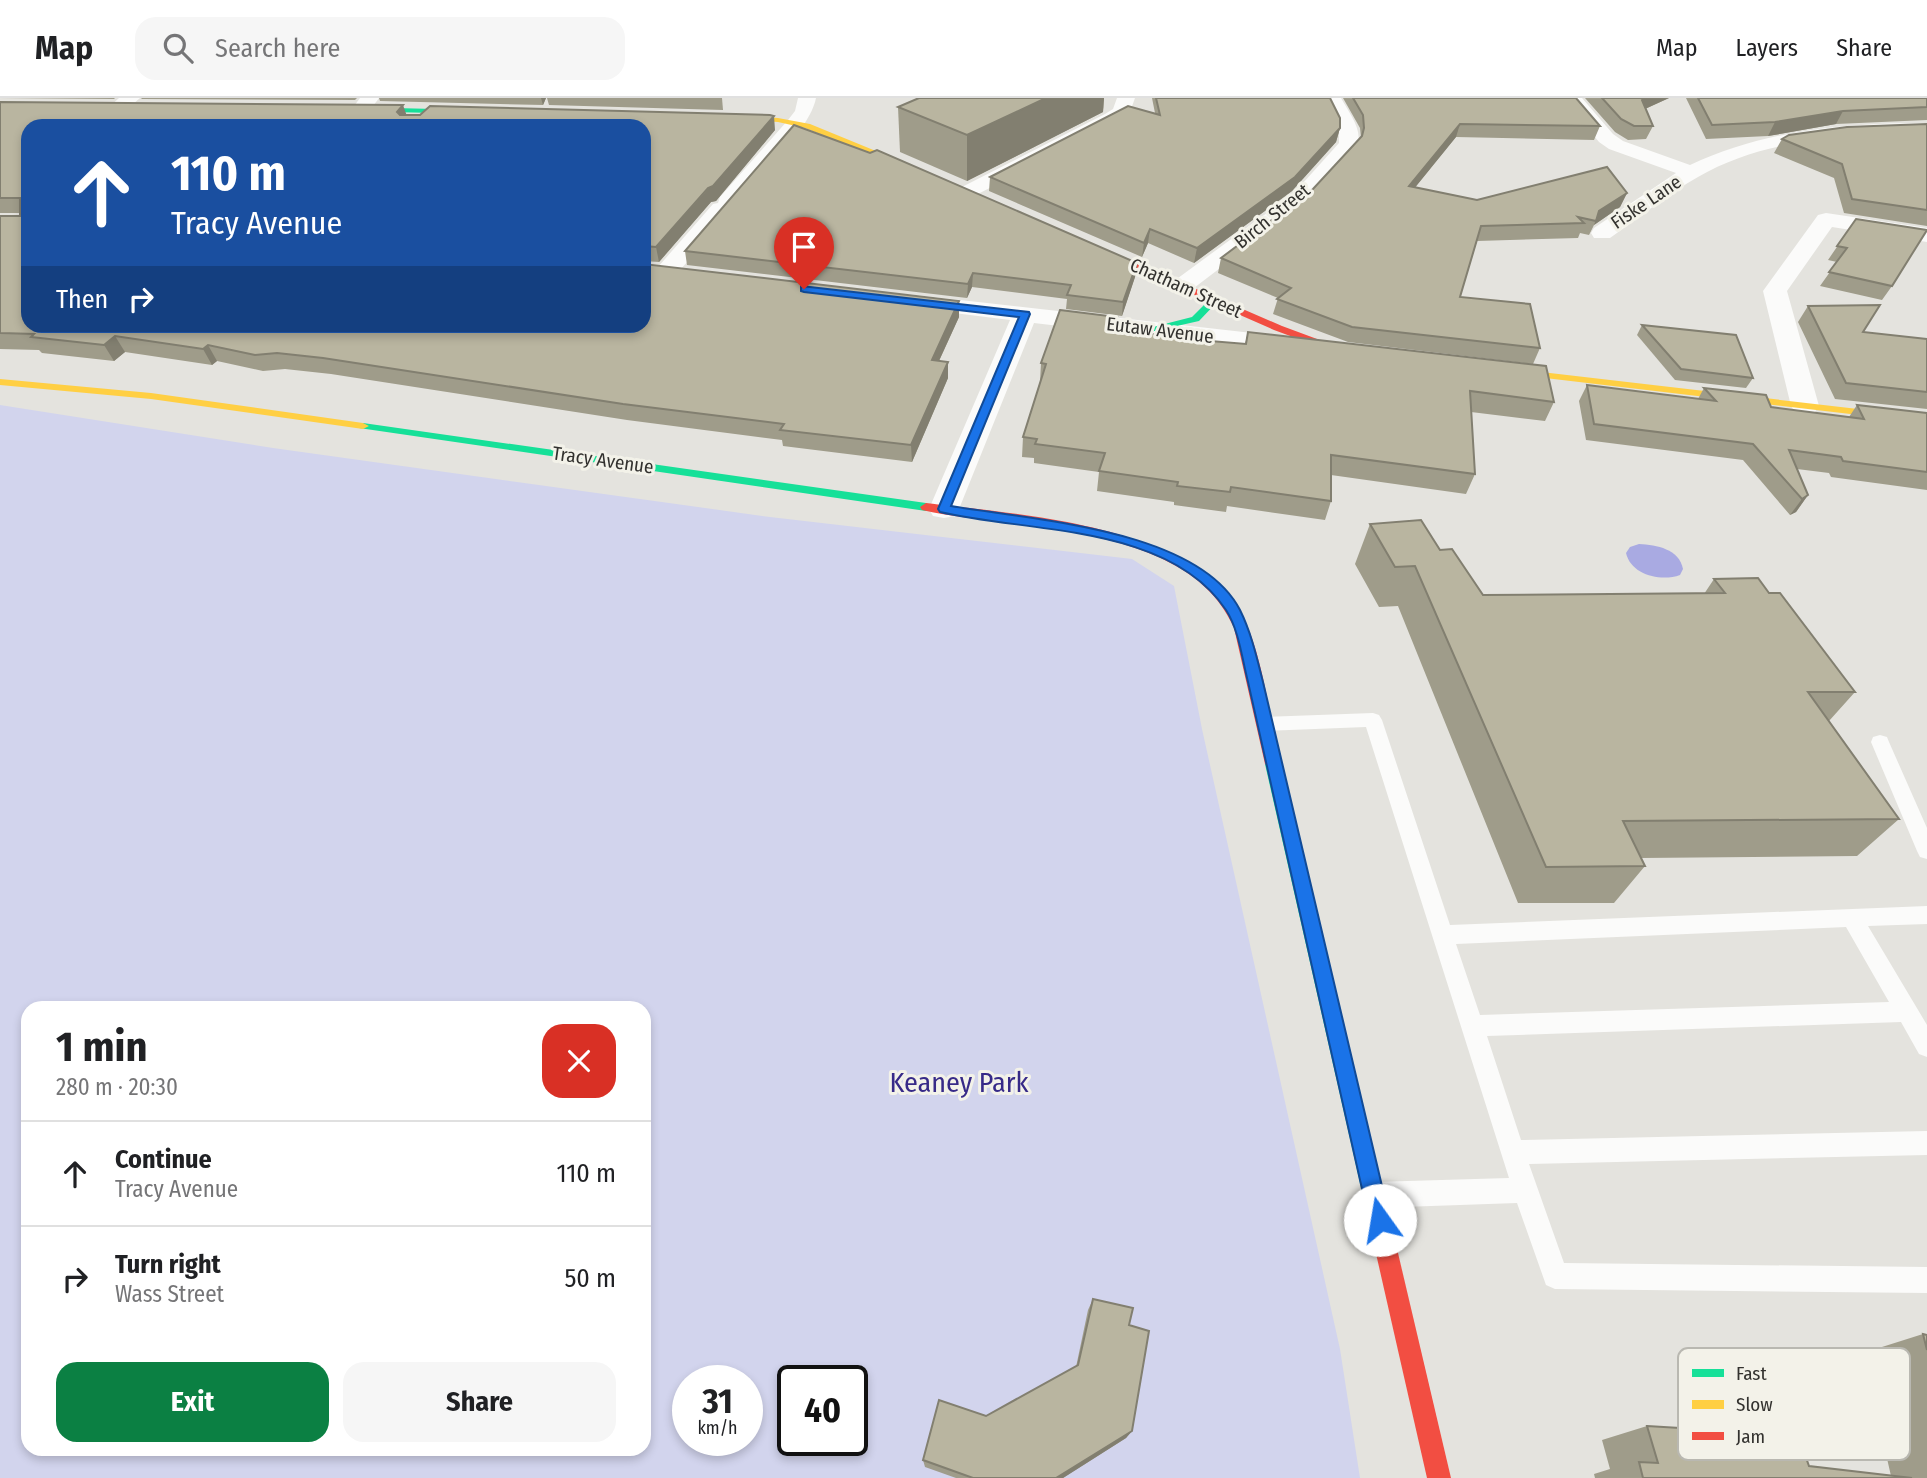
<!DOCTYPE html>
<meta charset="utf-8">
<style>
:root{--surface:#fff;--page:#f6f6f6;--text:#202124;--muted:#757577;--line:#e0e0e0;--accent:#0b8043}
body{margin:0;font-family:"Fira Sans Condensed",sans-serif;background:var(--page);color:var(--text);height:100vh;display:flex;flex-direction:column;font-size:26px;white-space:nowrap}
*{box-sizing:border-box;margin:0}
p{font-size:23px;color:var(--muted)}
.icon{flex:none;width:38px;height:38px;fill:none;stroke:currentColor;stroke-width:2;stroke-linecap:round;stroke-linejoin:round}
.map{position:relative;flex:1;overflow:hidden}
.panel{position:absolute;left:21px;top:903px;width:630px;height:455px;display:flex;flex-direction:column;background:var(--surface);border-radius:21px;box-shadow:0 4px 10px #0003}
.panel>*{flex:none}
.banner{position:absolute;left:21px;top:21px;width:630px;height:214px;border-radius:21px;box-shadow:0 4px 10px #0003;background:#1a4fa0;color:#fff;overflow:hidden}
.speed{position:absolute;left:672px;top:1267px;display:flex;gap:14px;font-size:35px;font-weight:700;text-align:center}
.speed>*{display:grid;place-content:center;width:91px;height:91px;border-radius:50%;background:var(--surface);box-shadow:0 4px 10px #0003;line-height:1}
.speed small{font-size:18px;font-weight:400}
.speed .limit{border:4px solid #111;border-radius:10px;background:#fff;color:#111}
.pin{position:absolute;display:grid;place-items:center;width:60px;height:60px;color:#fff;margin:-72px -30px;border-radius:50% 50% 50% 0;rotate:-45deg;box-shadow:0 0 7px #0007}
.pin .icon{rotate:45deg}
.me{position:absolute;width:77px;margin:-38px;rotate:347deg;stroke-linejoin:round;filter:drop-shadow(0 0 5px #0008)}
.turn{display:flex;align-items:center;gap:24px;height:147px;padding:0 35px;font-size:32px}
.turn .icon{width:91px;height:91px;stroke-width:2.5}
.turn b{display:block;font-size:49px;line-height:60px}
.then{display:flex;align-items:center;height:66px;padding:0 35px;background:#0003;gap:14px;font-size:26px}
.round{display:grid;place-items:center;flex:none;width:74px;height:74px;border-radius:21px;background:var(--page)}
.summary{display:flex;align-items:center;justify-content:space-between;height:119px;padding:0 35px}
h1{font-size:42px;font-weight:700;line-height:52px}
.primary-button{display:flex;gap:14px;margin-top:auto;padding:14px 35px}
.primary-button a{flex:1;height:80px;border-radius:21px;background:var(--accent);color:#fff;font-size:28px;font-weight:700;line-height:80px;text-align:center}
.primary-button a+a{background:var(--page);color:var(--text)}
ul{padding:0;list-style:none}
li{display:flex;align-items:center;gap:21px;height:105px;padding:0 35px;border-top:2px solid var(--line)}
li div{flex:1}
li b{display:block;font-size:26px}
li em{font-style:normal}
header{display:flex;align-items:center;gap:42px;box-sizing:border-box;height:98px;padding:0 35px;background:var(--surface);border-bottom:2px solid var(--line)}
header strong{font-size:33px}
nav{display:flex;gap:38px;margin-inline-start:auto;font-size:24px}
.search{width:490px;height:63px;background:var(--page);display:flex;align-items:center;gap:18px;box-sizing:border-box;padding:0 24px;border-radius:21px;color:var(--muted);font-size:26px}
.map>svg:first-child{display:block}
</style>
<header>
<strong>Map</strong>
<div class="search"><svg class="icon" aria-label="search" viewBox="0 0 24 24"><circle cx="10" cy="10" r="6"/><path d="M15 15l6 6"/></svg>Search here</div>
<nav><a>Map</a><a>Layers</a><a>Share</a></nav>
</header>
<div class="map">
<svg width="1927" height="1380" viewBox="0 0 1927 1380">
<rect width="100%" height="100%" fill="#e4e3de"/>
<!-- green -->
<path fill="#d2d4ed" fill-rule="evenodd" d="M0,307l273,43 497,69 362,42 42,27 28,143 138,620 20,129h-1360zM28,910h616v441h-616zM688,1283h59v59h-59zM793,1283h59v59h-59z"/>
<!-- water -->
<path fill="#a9aae2" d="M1639,446c18,1 40,5 44,25l-3,6c-19,7 -49,0 -54,-22l4,-6z"/>
<g fill="none" stroke-linecap="round" stroke-linejoin="round">
<!-- lane -->
<g fill="#fbfbfa" fill-rule="evenodd">
<path d="M1373,615l6,2 3,5 68,205 477,-19v18l-59,2 59,99v32l-8,-3 -18,-32 -414,14 34,104 406,-9v24l-398,9 35,99 363,4v26l-372,-4 -9,-4 -29,-82 -143,5 -9,-4 -4,-9 4,-9 9,-4 135,-4 -143,-451 -101,4 -6,-2 -3,-5 3,-5 6,-2zM1846,829l43,75 -409,13 -24,-71z"/>
<polygon points="1880,637 1887,639 1889,644 1927,730 1927,761 1920,759 1917,753 1871,644 1873,639"/>
</g>
<!-- street -->
<g fill="#fbfbfa" fill-rule="evenodd">
<polygon points="119,0 140,0 124,14 110,14 108,10"/>
<polygon points="360,0 379,0 368,15 361,17 352,11"/>
<path d="M798,0h18c-6,32 -59,81 -82,107l-4,2 2,2 -3,5 -55,63h-16l-4,-5 4,-5 55,-63 5,-1 2,-6 68,-77 7,-9z"/>
<polygon points="1117,0 1135,0 1130,14 1119,24 974,98 960,98 957,94 960,90 1105,16 1113,11"/>
<path d="M1323,0h18c8,15 24,34 15,50l-48,53 -118,90h-16l-4,-5 4,-5 120,-88 45,-50v-12z"/>
<path d="M1563,0h19l31,36 10,7 67,24c75,-35 155,-42 237,-42v12c-76,0 -161,2 -229,42 -31,17 -59,41 -88,61h-16l-3,-5 3,-5 82,-55 -67,-24 -10,-7z"/>
<polygon points="1826,115 1927,130 1927,144 1832,129 1787,193 1819,308 1815,314 1805,316 1795,314 1791,308 1763,193 1818,117"/>
<polygon points="907,196 1296,240 1305,243 1309,248 1305,253 1296,256 1034,225 959,411 955,418 944,420 933,418 929,411 1010,222 898,208 895,203 898,198"/>
</g>
<!-- fast -->
<g fill="#16e098" fill-rule="evenodd">
<polygon points="352,9 477,12 481,14 477,16 349,13"/>
<polygon points="1211,200 1219,202 1199,223 1150,234 1145,231 1192,219"/>
<polygon points="363,325 926,405 932,409 926,413 359,330 359,326"/>
<polygon points="1273,660 1281,666 1394,1138 1390,1145 1383,1149 1376,1145 1372,1138 1265,666"/>
</g>
<!-- slow -->
<g fill="#ffcf43" fill-rule="evenodd">
<polygon points="723,16 778,20 810,26 927,74 920,76 805,30 778,24 720,20"/>
<polygon points="1498,269 1927,319 1927,325 1494,274 1494,270"/>
<polygon points="0,281 151,295 363,325 369,328 363,331 151,301 0,287"/>
</g>
<!-- jam -->
<g fill="#f24e42" fill-rule="evenodd">
<polygon points="1087,146 1093,146 1282,228 1344,251 1358,252 1363,255 1358,258 1339,256 1274,232 1087,150"/>
<path d="M926,405c94,12 269,21 318,116 17,33 26,96 34,134l3,11 -3,4 -5,2 -8,-6 -31,-136c-45,-106 -219,-97 -312,-118l-2,-3z"/>
<polygon points="1383,1127 1390,1131 1394,1138 1451,1380 1427,1380 1372,1138 1376,1131"/>
</g>
</g>
<!-- wall -->
<g fill="#9f9c8a">
<polygon points="0,0 115,0 114,1"/>
<polygon points="141,0 357,0 355,2 142,1"/>
<polygon points="379,0 546,0 543,7 380,3"/>
<polygon points="547,0 722,0 723,12 549,7"/>
<polygon points="919,0 1104,0 1103,14 967,83 900,54 898,9"/>
<polygon points="1152,0 1330,0 1340,30 1336,44 1292,93 1194,165 1148,145 1142,159 989,93 990,79 1155,15"/>
<polygon points="1343,0 1576,0 1600,28 1594,42 1456,39 1415,89 1477,102 1627,95 1620,109 1594,127 1589,137 1580,135 1578,140 1477,143 1460,199 1540,250 1533,266 1348,244 1273,216 1278,200 1218,175 1221,160 1313,91 1361,39 1360,30"/>
<polygon points="1585,0 1669,0 1645,11 1653,28 1646,41 1628,42 1615,34"/>
<polygon points="1686,0 1927,0 1927,22 1836,26 1768,38 1706,41"/>
<polygon points="0,4 407,17 775,32 716,103 711,104 659,164 644,163 644,28 28,228 959,203 959,219 939,263 948,280 912,364 783,348 782,342 627,322 331,276 285,271 263,273 217,263 212,267 125,254 114,263 42,255 39,252 0,251 0,118 20,118 20,115 0,115"/>
<polygon points="1927,26 1927,128 1844,115 1834,80 1774,55 1782,41"/>
<polygon points="1856,121 1892,188 1882,202 1820,188 1837,164 1828,162"/>
<polygon points="685,153 1137,165 1135,179 1122,218 1066,211 1067,201 972,189 967,200 687,167"/>
<polygon points="1808,208 1863,234 1927,241 1927,311 1835,301 1798,224"/>
<polygon points="1642,227 1753,280 1746,290 1675,282 1637,237"/>
<polygon points="1115,231 1198,242 1245,246 1248,234 1554,304 1545,323 1471,314 1475,376 1466,396 1331,377 1331,403 1325,422 1227,408 1226,414 1174,407 1174,404 1097,393 1099,374 1034,365 1034,360 1022,359 1023,339 1040,284 1041,265"/>
<polygon points="1587,287 1698,301 1704,290 1771,309 1849,319 1857,307 1927,315 1927,392 1831,379 1829,375 1797,371 1808,397 1796,414 1790,417 1743,362 1586,342 1579,303"/>
<polygon points="1370,426 1440,452 1483,497 1704,496 1714,481 1769,495 1855,594 1829,623 1899,721 1857,758 1641,760 1645,768 1614,805 1518,805 1398,508 1379,509 1355,466"/>
<polygon points="1093,1201 1129,1227 1132,1333 1126,1340 1063,1380 956,1380 925,1369 923,1362 986,1318 1076,1269 1088,1212"/>
<polygon points="1923,1236 1927,1237 1927,1380 1595,1380 1594,1376 1610,1371 1602,1342 1647,1328 1809,1368 1891,1378 1863,1255"/>
</g>
<!-- shaded-wall -->
<g fill="#827f70">
<polygon points="541,0 546,0 543,7"/>
<polygon points="1046,0 1104,0 1103,14 967,83 967,37"/>
<polygon points="1645,0 1669,0 1636,15 1642,2"/>
<polygon points="403,7 408,21 402,28 397,14"/>
<polygon points="1843,13 1836,26 1768,38 1775,24"/>
<polygon points="774,18 775,32 716,103 711,104 659,164 656,149"/>
<polygon points="1460,26 1456,39 1405,102 1409,88"/>
<polygon points="1340,30 1336,44 1292,93 1194,165 1197,150"/>
<polygon points="1627,95 1620,109 1594,127 1599,113"/>
<polygon points="1150,131 1148,145 1142,159 1144,145"/>
<polygon points="1137,165 1135,179 1122,218 1123,204"/>
<polygon points="973,175 972,189 967,200 968,186"/>
<polygon points="959,203 959,219 932,278 932,262"/>
<polygon points="115,238 125,254 114,263 104,247"/>
<polygon points="208,247 217,263 212,267 203,251"/>
<polygon points="948,264 948,280 912,364 911,347"/>
<polygon points="1808,397 1796,414 1790,417 1802,401"/>
<polygon points="1132,1333 1126,1340 1063,1380 1056,1380"/>
</g>
<!-- building -->
<g fill="#b9b5a0" stroke="#827f70" stroke-width="2">
<polygon points="919,0 1046,0 967,37 898,9"/>
<polygon points="1156,0 1330,0 1340,20 1340,30 1295,79 1197,150 1150,131 1144,145 990,79 1128,8 1160,17"/>
<polygon points="1353,0 1576,0 1600,28 1460,26 1409,88 1477,102 1607,69 1627,95 1599,113 1596,123 1578,119 1584,125 1481,128 1460,199 1530,206 1540,250 1352,229 1277,201 1291,190 1221,160 1313,91 1362,38 1364,30 1363,17"/>
<polygon points="1602,0 1645,0 1642,2 1653,28 1634,28 1621,21"/>
<polygon points="1698,0 1927,0 1927,9 1843,13 1775,24 1712,27"/>
<polygon points="0,4 403,7 397,14 400,17 420,17 430,8 770,17 774,18 713,88 708,90 656,149 644,148 644,28 28,28 28,228 644,228 644,166 959,203 932,262 948,264 911,347 780,332 784,326 623,306 323,260 277,255 255,257 208,247 203,251 115,238 104,247 31,239 34,236 0,235 0,118 20,118 20,100 0,100"/>
<polygon points="1927,26 1927,112 1852,101 1842,66 1782,41 1789,37 1847,29"/>
<polygon points="794,27 870,55 877,52 1137,165 1123,204 1067,197 1071,187 973,175 968,186 685,153"/>
<polygon points="1856,121 1927,132 1892,188 1829,174 1847,150 1837,148"/>
<polygon points="1880,207 1863,234 1927,241 1927,294 1846,285 1808,208"/>
<polygon points="1060,212 1117,219 1112,231 1198,242 1246,246 1248,234 1546,268 1554,304 1470,293 1475,376 1331,357 1331,403 1231,389 1230,394 1177,388 1178,384 1099,373 1105,355 1035,346 1037,341 1023,339 1046,266 1041,265"/>
<polygon points="1642,227 1736,237 1753,280 1681,271"/>
<polygon points="1587,287 1716,303 1704,290 1766,297 1771,309 1864,321 1857,307 1927,315 1927,374 1843,363 1841,359 1789,352 1808,397 1802,401 1753,346 1594,326"/>
<polygon points="1421,422 1440,452 1452,451 1483,497 1725,495 1714,481 1758,480 1769,495 1780,495 1855,594 1808,594 1899,721 1623,723 1645,768 1546,769 1415,468 1395,469 1370,426"/>
<polygon points="1093,1201 1133,1210 1129,1227 1149,1233 1132,1333 1056,1380 973,1380 923,1362 939,1302 986,1318 1078,1267"/>
<polygon points="1923,1236 1927,1237 1927,1252"/>
<polygon points="1647,1328 1798,1337 1809,1368 1912,1380 1643,1380 1639,1364 1658,1365"/>
</g>
<!-- route -->
<path fill="#1a73e8" stroke="#114b97" stroke-width="2" d="M801,188l228,26 1,2 -79,192c82,14 247,23 289,104 11,22 17,48 23,72l127,538 -3,8 -7,3 -8,-3 -3,-8 -121,-538c-6,-23 -9,-52 -22,-72 -57,-86 -197,-77 -286,-98l-2,-3 81,-192 -215,-25 -3,-1z"/>
<g text-anchor="middle" dominant-baseline="central" stroke-width="6" stroke-linejoin="round" paint-order="stroke">
<!-- far-street labels -->
<g font-size="19" fill="#33322f" stroke="#f3f2e9">
<text transform="translate(1646 104) rotate(-34)">Fiske Lane</text>
<text transform="translate(1272 118) rotate(-39)">Birch Street</text>
<text transform="translate(1186 190) rotate(24)">Chatham Street</text>
<text transform="translate(1160 232) rotate(7)">Eutaw Avenue</text>
<text transform="translate(603 362) rotate(8)">Tracy Avenue</text>
</g>
<!-- near-park labels -->
<g font-size="28" fill="#372a88" stroke="#f3f2e9">
<text x="959" y="984">Keaney Park</text>
</g>
</g>
<!-- legend -->
<rect x="1678" y="1250" width="232" height="112" rx="10" fill="#f3f2e9" stroke="#b9b8b1" stroke-width="2"/>
<rect x="1692" y="1271" width="32" height="8" fill="#16e098"/>
<rect x="1692" y="1302" width="32" height="9" fill="#ffcf43"/>
<rect x="1692" y="1334" width="32" height="8" fill="#f24e42"/>
<g font-size="19" fill="#33322f">
<text x="1736" y="1282">Fast</text>
<text x="1736" y="1313">Slow</text>
<text x="1736" y="1345">Jam</text>
</g>
</svg>
<div class="speed"><div>31<small>km/h</small></div><div class="limit">40</div></div>
<div class="pin" style="left:804px;top:191px;background:#d93025"><svg class="icon" aria-label="arrive" viewBox="0 0 24 24"><path d="M6 21V4h12l-3 4 3 4H6"/></svg></div>
<svg class="me" style="left:1380px;top:1122px" viewBox="-20 -20 40 40"><circle r="19" fill="#fff"/><path d="M0-13L10 11 0 6-10 11z" fill="#1a73e8"/></svg>
<div class="banner">
<div class="turn"><svg class="icon" aria-label="ahead" viewBox="0 0 24 24"><path d="M12 20V5M6 11l6-6 6 6"/></svg><div><b>110 m</b>Tracy Avenue</div></div>
<div class="then">Then<svg class="icon" aria-label="right" viewBox="0 0 24 24"><path d="M7 20v-9h11M14 6l5 5-5 5"/></svg></div>
</div>
<section class="panel">
<div class="summary"><div><h1>1 min</h1><p>280 m · 20:30</p></div><a class="round" style="background:#d93025;color:#fff"><svg class="icon" aria-label="close" viewBox="0 0 24 24"><path d="M6 6l12 12M18 6L6 18"/></svg></a></div>
<ul>
<li><svg class="icon" aria-label="ahead" viewBox="0 0 24 24"><path d="M12 20V5M6 11l6-6 6 6"/></svg><div><b>Continue</b><p>Tracy Avenue</p></div><em>110 m</em></li>
<li><svg class="icon" aria-label="right" viewBox="0 0 24 24"><path d="M7 20v-9h11M14 6l5 5-5 5"/></svg><div><b>Turn right</b><p>Wass Street</p></div><em>50 m</em></li>
</ul>
<div class="primary-button"><a>Exit</a><a>Share</a></div>
</section>
</div>
